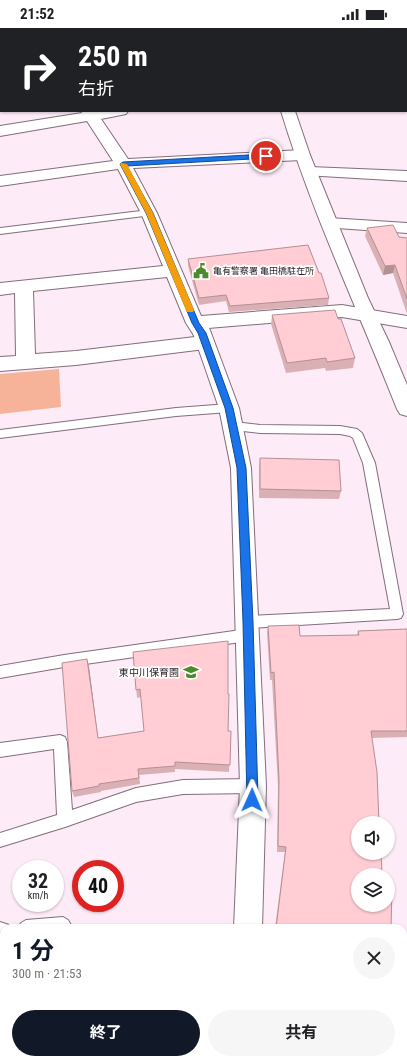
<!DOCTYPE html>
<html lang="ja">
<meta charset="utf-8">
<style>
:root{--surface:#fff;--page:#f6f6f6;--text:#202124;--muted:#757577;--accent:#111827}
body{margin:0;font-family:"Roboto Condensed","Noto Sans JP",sans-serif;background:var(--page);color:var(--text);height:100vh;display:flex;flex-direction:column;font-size:15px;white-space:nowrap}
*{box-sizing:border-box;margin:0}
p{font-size:13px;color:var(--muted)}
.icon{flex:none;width:22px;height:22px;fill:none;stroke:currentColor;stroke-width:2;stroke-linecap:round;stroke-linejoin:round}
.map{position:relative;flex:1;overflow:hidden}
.sheet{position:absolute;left:0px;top:896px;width:407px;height:140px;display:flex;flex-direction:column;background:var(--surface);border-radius:12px 12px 0 0;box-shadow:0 1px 3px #0004}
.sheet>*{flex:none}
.top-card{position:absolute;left:0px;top:0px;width:407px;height:84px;box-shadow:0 1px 3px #0004;background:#202124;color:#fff;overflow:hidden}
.buttons{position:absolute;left:351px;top:788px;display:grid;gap:8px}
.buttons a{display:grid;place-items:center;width:44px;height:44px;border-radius:50%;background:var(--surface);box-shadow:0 1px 3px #0004;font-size:20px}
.speed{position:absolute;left:12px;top:832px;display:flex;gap:8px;font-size:20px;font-weight:700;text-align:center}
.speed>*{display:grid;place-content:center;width:52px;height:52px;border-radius:50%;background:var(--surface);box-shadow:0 1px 3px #0004;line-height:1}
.speed small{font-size:10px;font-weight:400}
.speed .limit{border:6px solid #d22;background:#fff;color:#111}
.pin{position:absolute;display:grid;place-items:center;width:34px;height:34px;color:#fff;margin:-17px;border:2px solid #fff;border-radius:50%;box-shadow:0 1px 4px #0007}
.me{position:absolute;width:44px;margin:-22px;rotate:1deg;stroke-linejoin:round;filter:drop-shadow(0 0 3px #0008)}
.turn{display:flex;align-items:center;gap:14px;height:84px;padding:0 12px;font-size:18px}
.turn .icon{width:52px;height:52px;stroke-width:2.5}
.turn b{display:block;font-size:28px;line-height:34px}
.round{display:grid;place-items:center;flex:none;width:42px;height:42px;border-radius:21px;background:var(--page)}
.overview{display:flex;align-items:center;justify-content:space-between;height:68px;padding:0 12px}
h1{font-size:24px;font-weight:700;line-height:30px;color:var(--accent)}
.button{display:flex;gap:8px;margin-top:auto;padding:8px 12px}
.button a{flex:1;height:46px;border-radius:24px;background:var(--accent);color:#fff;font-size:16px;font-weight:700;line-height:46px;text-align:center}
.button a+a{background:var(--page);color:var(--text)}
.status{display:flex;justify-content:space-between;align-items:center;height:28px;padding:0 20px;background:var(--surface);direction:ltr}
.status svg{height:11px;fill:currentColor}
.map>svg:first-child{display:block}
</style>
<div class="status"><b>21:52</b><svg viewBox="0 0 49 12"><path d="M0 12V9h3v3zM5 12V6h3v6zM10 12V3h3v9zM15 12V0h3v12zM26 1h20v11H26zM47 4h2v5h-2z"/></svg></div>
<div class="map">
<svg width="407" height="1036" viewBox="0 0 407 1036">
<rect width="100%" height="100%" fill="#feebf8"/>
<!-- green -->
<polygon fill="#f6b399" points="59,341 61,379 0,386 0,346"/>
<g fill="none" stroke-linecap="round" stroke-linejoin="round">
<defs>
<g id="lane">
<polygon points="176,0 184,0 185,1 177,1"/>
<rect x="0" y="14" width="1" height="4"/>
<rect x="0" y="39" width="1" height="4"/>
<rect x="0" y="68" width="1" height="4"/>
<polygon points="149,182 153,185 152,187 0,206 0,200"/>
<polygon points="229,376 233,377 234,380 233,383 229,384 176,388 0,410 0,402 176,380"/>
<polygon points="234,394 260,397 340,398 357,401 362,405 375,435 403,586 401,590 397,591 248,600 244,598 242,594 244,590 248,588 390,581 363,435 353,410 350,408 340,406 260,405 234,402 230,401 229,398 230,395"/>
<polygon points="248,601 253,603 254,607 253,611 248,613 64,639 0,650 0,638 64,627"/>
<polygon points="60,707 65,709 67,714 72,782 136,760 183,752 253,751 258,753 260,758 258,763 253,765 183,766 136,774 65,799 0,819 0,805 57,787 54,721 0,729 0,715"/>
<polygon points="63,889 68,892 71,897 69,900 18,900 21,895 26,892"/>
<polygon points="0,894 9,897 11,900 4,900 4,910 0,910"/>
</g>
<g id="street">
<polygon points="49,0 63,0 64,1 50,1"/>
<rect x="406" y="44" width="1" height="8"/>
<path d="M81,83h47l-2,3 -25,5 27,40 174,-9 5,2 3,3 -3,3 -5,2 -169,8 24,45 44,103 141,-11 65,11v12l-65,-11 -134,11 3,5 -2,4h3l2,5 -2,5 -7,2 -129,16 -76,6v-14l16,-1 -1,-63 -15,2v-12l163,-17 -22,-53 -23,-44 -118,17v-10l113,-15 -26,-40 -87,15v-10l82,-13zM167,249l19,46 9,14 -119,14 -41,3 -2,-63z"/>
<polygon points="310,139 407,143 407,153 304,147 302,144 304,141"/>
<polygon points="329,190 407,195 407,205 323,199 321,195 323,191"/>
</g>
<g id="secondary">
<rect x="256" y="0" width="14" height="1"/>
<path d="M281,83h14l15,44 58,143 21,44 18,43v31l-7,-2 -3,-5c-39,-99 -85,-196 -116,-298z"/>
<polygon points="202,299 209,300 211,305 239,380 251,440 266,758 262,900 234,900 240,758 231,440 219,380 193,305 195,300"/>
<polygon points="222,1032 252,1032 251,1036 221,1036"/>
</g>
</defs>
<!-- lane casing -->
<use href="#lane" stroke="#826d7b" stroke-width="2"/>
<!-- street casing -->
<use href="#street" stroke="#826d7b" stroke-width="2"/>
<!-- secondary casing -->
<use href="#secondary" stroke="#826d7b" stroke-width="2"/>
<!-- lane -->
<use href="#lane" fill="#fff" fill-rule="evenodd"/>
<!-- street -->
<use href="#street" fill="#fff" fill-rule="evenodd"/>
<!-- secondary -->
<use href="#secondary" fill="#fff" fill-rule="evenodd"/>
</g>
<!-- wall -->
<g fill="#dbb0b5">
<polygon points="0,0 35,0 35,1 1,1 1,11 0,11"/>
<polygon points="367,200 399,209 407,210 407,286 393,245 383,247 365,208"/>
<polygon points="188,231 319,245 329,270 328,277 229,284 226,273 199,277 188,238"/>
<polygon points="272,287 338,291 355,330 353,340 326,343 325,340 286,345 271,296"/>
<polygon points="260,430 341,463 339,471 259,470 259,439"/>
<polygon points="268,598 300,608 357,607 358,603 407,601 407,709 372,710 358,847 391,900 275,900 285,824 277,824 278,758 272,652 270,652 267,605"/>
<polygon points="133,624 228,703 231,703 229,744 175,741 175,744 139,747 140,756 101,763 101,764 74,769 72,763 87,631 89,639 98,710 144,703 141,669 137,670"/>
</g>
<!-- shaded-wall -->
<g fill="#b29094">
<polygon points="395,237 393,245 383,247 385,238"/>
<polygon points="87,631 89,639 99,717 98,710"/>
</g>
<!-- building -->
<g fill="#ffcdd3" stroke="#b29094">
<polygon points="393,197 399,209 407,210 407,271 395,237 385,238 367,200"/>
<polygon points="308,217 319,245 321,245 329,270 230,278 226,267 199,270 188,231"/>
<polygon points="335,282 338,291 341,291 355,330 327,334 326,330 287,335 272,287"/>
<polygon points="260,430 339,432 341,463 260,461"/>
<polygon points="299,597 300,608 359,607 358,603 407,601 407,703 371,703 377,744 379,795 358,795 358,825 381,825 382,847 358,847 358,877 388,877 388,861 392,862 391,900 276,900 286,819 278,818 279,752 274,644 271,645 268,598"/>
<polygon points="228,613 228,666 229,666 228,703 231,703 230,737 175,734 175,738 138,741 139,750 99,756 99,758 72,763 62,635 87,631 98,710 144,703 140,661 136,662 133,624"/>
</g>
<!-- route -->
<polygon fill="#1a73e8" stroke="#114b97" points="266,126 269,127 269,130 127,138 153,185 199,295 206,305 233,380 246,440 253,594 258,772 256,776 252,778 248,776 247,772 243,594 237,440 225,380 198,305 192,295 146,185 120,136 123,134"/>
<!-- slow -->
<polygon fill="#f59e0b" points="121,135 127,136 153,185 194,282 193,284 187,284 186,282 146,185 120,136"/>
<!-- icons -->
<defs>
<symbol id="civic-bare" viewBox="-9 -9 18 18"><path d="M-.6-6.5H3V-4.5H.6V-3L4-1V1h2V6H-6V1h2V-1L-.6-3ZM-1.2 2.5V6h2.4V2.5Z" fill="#4c8b2c" stroke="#fff" stroke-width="2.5" paint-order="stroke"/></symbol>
<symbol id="school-bare" viewBox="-9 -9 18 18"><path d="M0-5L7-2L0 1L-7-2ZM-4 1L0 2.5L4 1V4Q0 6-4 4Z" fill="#4c8b2c" stroke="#fff" stroke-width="2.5" paint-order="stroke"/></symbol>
</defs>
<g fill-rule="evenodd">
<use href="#civic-bare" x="190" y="232" width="22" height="22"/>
<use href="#school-bare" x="180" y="633" width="22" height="22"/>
</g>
<g text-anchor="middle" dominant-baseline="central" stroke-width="3.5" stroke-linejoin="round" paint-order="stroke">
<!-- far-poi labels -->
<g font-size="9" fill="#2c242a" stroke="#fff" text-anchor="start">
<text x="213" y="243">亀有警察署 亀田橋駐在所</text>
</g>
<!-- poi labels -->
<g font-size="10" fill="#2c242a" stroke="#fff" text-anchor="end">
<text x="179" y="644">東中川保育園</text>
</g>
</g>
</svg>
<div class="buttons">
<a><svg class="icon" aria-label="sound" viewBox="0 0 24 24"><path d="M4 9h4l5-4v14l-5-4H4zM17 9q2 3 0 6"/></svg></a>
<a><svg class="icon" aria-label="layers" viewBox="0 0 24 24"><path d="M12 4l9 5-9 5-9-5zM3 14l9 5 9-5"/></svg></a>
</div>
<div class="speed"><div>32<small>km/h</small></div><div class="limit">40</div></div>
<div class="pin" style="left:266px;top:128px;background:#d93025"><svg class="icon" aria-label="arrive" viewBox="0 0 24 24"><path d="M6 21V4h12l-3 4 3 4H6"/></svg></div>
<svg class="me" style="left:252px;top:772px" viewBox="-20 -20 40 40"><path d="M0-17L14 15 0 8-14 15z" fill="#1a73e8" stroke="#fff" stroke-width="4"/></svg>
<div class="top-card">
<div class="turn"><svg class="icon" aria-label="right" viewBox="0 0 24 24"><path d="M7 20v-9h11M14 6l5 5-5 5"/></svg><div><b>250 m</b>右折</div></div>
</div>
<section class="sheet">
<div class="overview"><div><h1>1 分</h1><p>300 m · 21:53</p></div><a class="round"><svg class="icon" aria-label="close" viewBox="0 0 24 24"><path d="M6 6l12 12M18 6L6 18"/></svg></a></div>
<div class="button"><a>終了</a><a>共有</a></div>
</section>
</div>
